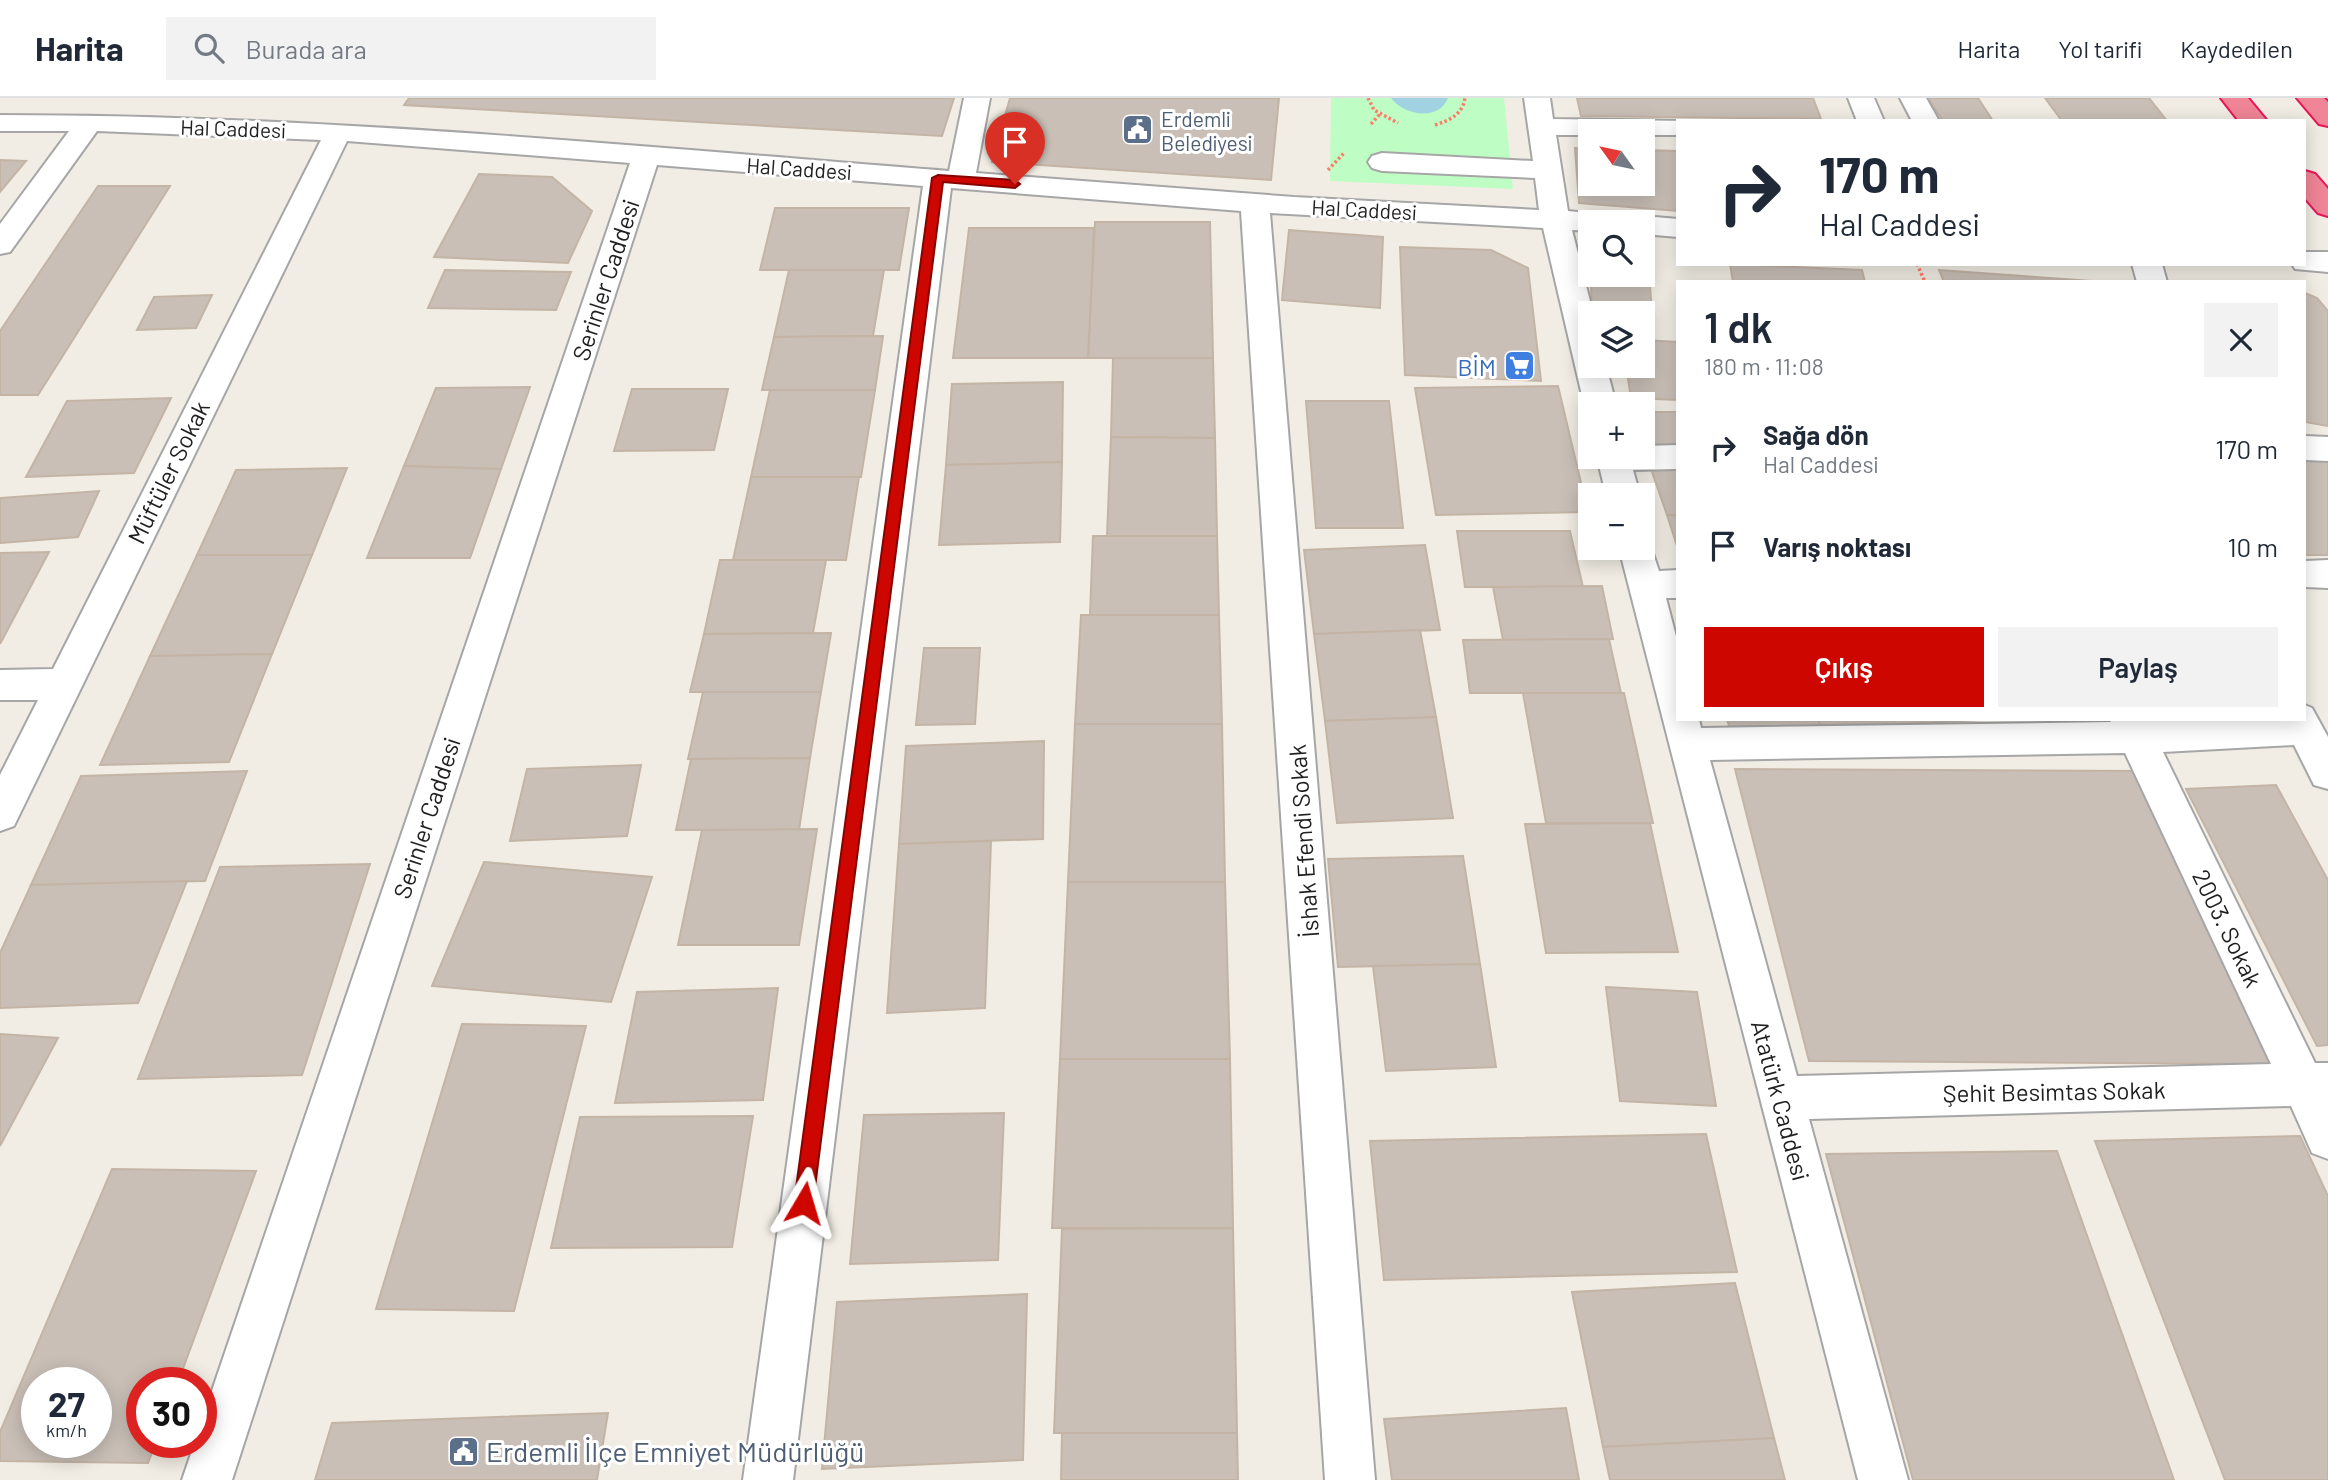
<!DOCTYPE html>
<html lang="tr">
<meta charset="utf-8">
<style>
:root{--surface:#fff;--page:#f2f2f3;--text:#1f2937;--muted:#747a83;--line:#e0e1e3;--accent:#ce0600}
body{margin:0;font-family:Barlow,sans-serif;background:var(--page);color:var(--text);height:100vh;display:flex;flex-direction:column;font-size:26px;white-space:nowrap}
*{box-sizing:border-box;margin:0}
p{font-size:23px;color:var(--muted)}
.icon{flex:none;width:38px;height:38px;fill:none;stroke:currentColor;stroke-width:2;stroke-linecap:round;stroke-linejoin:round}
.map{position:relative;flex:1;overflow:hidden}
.side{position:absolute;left:1676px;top:182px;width:630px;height:441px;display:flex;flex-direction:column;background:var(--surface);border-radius:0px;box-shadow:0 4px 18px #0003}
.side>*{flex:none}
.guide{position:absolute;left:1676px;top:21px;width:630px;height:147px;border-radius:0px;box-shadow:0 4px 18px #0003;background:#fff;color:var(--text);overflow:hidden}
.needle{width:46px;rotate:303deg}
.fabs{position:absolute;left:1578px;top:21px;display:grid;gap:14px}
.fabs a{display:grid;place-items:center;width:77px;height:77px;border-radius:0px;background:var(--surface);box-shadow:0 4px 18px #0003;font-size:35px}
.speed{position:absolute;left:21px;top:1269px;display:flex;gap:14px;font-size:35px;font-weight:700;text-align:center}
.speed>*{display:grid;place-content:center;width:91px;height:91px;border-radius:50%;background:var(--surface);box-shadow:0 4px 18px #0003;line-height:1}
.speed small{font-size:18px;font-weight:400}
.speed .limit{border:10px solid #d22;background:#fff;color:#111}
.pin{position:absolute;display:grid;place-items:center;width:60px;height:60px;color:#fff;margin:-72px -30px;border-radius:50% 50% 50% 0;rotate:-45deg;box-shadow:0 0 7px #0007}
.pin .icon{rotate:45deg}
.me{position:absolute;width:77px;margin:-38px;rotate:7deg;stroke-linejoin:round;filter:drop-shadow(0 0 5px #0008)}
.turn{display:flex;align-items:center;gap:24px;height:147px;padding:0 28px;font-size:32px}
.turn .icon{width:91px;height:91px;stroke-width:2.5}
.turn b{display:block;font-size:49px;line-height:60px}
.round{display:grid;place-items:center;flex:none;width:74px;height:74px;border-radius:0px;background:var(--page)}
.overview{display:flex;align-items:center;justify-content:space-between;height:119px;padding:0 28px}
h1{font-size:42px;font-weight:600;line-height:52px}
.cta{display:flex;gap:14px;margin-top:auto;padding:14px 28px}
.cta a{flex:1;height:80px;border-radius:0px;background:var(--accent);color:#fff;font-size:28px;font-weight:600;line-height:80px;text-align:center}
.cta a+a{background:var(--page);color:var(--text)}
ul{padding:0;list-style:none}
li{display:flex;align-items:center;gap:21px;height:98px;padding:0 28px}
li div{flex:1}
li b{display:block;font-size:26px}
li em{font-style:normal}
header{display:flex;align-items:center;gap:42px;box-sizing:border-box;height:98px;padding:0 35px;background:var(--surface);border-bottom:2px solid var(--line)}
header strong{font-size:33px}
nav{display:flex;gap:38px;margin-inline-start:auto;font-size:24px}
.search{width:490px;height:63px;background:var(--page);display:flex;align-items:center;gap:18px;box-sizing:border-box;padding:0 24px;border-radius:0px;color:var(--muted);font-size:26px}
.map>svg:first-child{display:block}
</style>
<header>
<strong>Harita</strong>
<div class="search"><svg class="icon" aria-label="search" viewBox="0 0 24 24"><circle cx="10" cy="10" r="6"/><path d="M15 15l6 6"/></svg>Burada ara</div>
<nav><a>Harita</a><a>Yol tarifi</a><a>Kaydedilen</a></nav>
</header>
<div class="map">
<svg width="2328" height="1382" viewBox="0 0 2328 1382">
<rect width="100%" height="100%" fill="#f1ede4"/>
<!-- park -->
<polygon fill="#befec5" points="1331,0 1504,0 1513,91 1330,83"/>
<!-- water -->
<path fill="#a1d2e2" d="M1391,0h57c-9,24 -45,17 -57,0z"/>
<!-- building -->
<g fill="#c9bfb7" stroke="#c4b4a5" stroke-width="2" fill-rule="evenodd">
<polygon points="409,0 954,0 942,38 404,7"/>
<polygon points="1010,0 1279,0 1271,82 992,64"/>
<polygon points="1577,0 1813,0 1821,21 1581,18"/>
<polygon points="1928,0 1978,0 1993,23 1943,23"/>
<polygon points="2045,0 2149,0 2167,23 2062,23"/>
<polygon points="1575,50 1591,51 1591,86 1643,86 1643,52 1678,53 1678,113 1579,105"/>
<polygon points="0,62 26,63 0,94"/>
<polygon points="479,76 552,79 592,113 568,165 434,159"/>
<polygon points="98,88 170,88 38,297 0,297 0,233"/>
<polygon points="775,110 909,110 899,172 760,172"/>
<polygon points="1095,124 1210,124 1213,260 1088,260"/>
<polygon points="969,130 1094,130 1088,260 953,260"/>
<polygon points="1289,132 1383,139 1380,210 1282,202"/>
<polygon points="1400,149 1491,152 1528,170 1541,283 1405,277"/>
<polygon points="1590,158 1591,177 1643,177 1643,163 1648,163 1654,240 1643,239 1643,215 1592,215"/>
<polygon points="1730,166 1862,172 1865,184 1733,184"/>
<polygon points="445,172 571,174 556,212 428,210"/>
<polygon points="789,172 884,172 873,238 774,239"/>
<polygon points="1939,172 2091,183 2094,184 1944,184"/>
<polygon points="2305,195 2317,200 2328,213 2328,328 2305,324"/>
<polygon points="212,197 196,230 137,232 154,199"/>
<polygon points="883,238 875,292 762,292 774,239"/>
<polygon points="1643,242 1678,244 1678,302 1631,300 1626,268 1643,268"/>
<polygon points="1113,260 1213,260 1215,340 1111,339"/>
<polygon points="1063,284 1062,364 946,367 952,286"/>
<polygon points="1558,288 1588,414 1436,417 1415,290"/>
<polygon points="530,289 501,371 404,368 436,290"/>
<polygon points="632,291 728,291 714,352 614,353"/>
<polygon points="770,292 875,292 861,379 751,379"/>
<polygon points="171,300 134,375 26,379 67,303"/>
<polygon points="1306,303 1389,303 1403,430 1316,430"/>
<rect x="1643" y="314" width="35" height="40"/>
<polygon points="1111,339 1215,340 1217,438 1107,438"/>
<rect x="2305" y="362" width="23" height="95"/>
<polygon points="1062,364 1060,444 939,447 946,367"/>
<polygon points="404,368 501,371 470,460 367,460"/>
<polygon points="347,370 312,457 197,457 236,372"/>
<polygon points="1678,370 1678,417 1667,417 1651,371"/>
<polygon points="751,379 859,379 846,462 733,462"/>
<polygon points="99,393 78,439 0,445 0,400"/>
<polygon points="1667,417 1678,417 1678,451"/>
<polygon points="1457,433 1570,433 1583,489 1465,489"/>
<polygon points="1093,438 1217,438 1219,517 1090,517"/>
<polygon points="1425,447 1440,532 1314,536 1304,452"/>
<polygon points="49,454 0,546 0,455"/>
<polygon points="197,457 312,457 272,556 150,558"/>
<polygon points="720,462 826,462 813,535 704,536"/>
<polygon points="1602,488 1613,541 1503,542 1493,489"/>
<polygon points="1081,517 1219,517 1222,626 1075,626"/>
<polygon points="1420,532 1436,619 1325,623 1314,536"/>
<polygon points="831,535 821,594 690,594 704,536"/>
<polygon points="1609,541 1621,595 1470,595 1463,542"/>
<polygon points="924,550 980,550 975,626 916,627"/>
<polygon points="272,556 229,664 100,667 150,558"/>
<polygon points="703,594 821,594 810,660 688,661"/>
<polygon points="1523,595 1624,595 1653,725 1546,725"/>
<polygon points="1436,619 1453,720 1337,725 1325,623"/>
<polygon points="1727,621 1818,621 1821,630 1731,635"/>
<polygon points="1818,621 1921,621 1923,625 1821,630"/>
<polygon points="1921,621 2002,621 1923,625"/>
<polygon points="1075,626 1222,626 1225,784 1068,784"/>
<polygon points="1044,643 1043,741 899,746 906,648"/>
<polygon points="810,660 799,732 676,732 691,661"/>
<polygon points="641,667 627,738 510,743 527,671"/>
<polygon points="1735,671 2142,673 2270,966 1809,963"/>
<polygon points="247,673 205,783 31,787 81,678"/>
<polygon points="2276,687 2328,782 2328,947 2317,948 2186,691"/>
<polygon points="1650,725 1678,854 1546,855 1525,726"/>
<polygon points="817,731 799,847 678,847 702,732"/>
<polygon points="991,743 985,910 887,915 899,746"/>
<polygon points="1463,758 1480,866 1338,869 1328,761"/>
<polygon points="484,764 652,779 611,904 432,888"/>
<polygon points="370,766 302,977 138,981 220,769"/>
<polygon points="187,783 138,905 0,910 0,855 31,787"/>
<polygon points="1068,784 1225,784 1230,961 1060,961"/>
<polygon points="1480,866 1496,969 1386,973 1373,868"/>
<polygon points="1606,889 1697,894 1716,1008 1620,1003"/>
<polygon points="778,890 763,1002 615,1005 637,894"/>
<polygon points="462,926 586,928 514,1213 376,1211"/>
<polygon points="0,936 58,940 0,1048"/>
<polygon points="1060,961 1230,961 1233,1130 1052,1130"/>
<polygon points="1004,1015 998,1162 850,1166 864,1017"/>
<polygon points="753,1018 732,1149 551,1150 580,1019"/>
<polygon points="1706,1036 1737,1174 1384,1182 1370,1043"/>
<polygon points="2300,1038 2328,1098 2328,1382 2225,1382 2095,1043"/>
<polygon points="2057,1053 2174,1382 1913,1382 1826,1056"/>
<path d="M112,1071l144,2 -78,211h-36v60h14l-8,21 -148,-2v-29zM37,1284h59v60h-59z"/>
<polygon points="1233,1130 1237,1335 1054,1335 1062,1131"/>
<polygon points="1735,1185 1774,1340 1603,1349 1572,1194"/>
<polygon points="1027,1196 1023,1362 822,1371 837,1204"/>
<polygon points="1566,1310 1579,1382 1392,1382 1384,1321"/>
<polygon points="608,1315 597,1382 315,1382 332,1325"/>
<polygon points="1062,1335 1237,1335 1238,1382 1061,1382"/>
<polygon points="1774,1340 1785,1382 1610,1382 1603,1349"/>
</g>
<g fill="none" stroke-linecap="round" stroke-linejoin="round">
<defs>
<g id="minor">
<path d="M964,0h26l-14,75 318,24 245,13 -4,-32 -153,-7 -10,-3 -4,-6 4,-6 10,-3 151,8 -9,-63h26l3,21 133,2h-8v14h-35v-4h-52v4h-35l12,76 39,4 4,7h-20v9l-19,-1 21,83h-2v53h15l10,38h-25v9l-7,-9 -41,-176 -273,-15 105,1267h-50l-84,-1269 -290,-23 -158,1292h-50l180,-1294 -266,-21 -425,1315h-50l13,-38h6v-19l429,-1260 -283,-22 -333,685 -14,5v-56l38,-75h-38v-30l53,-1 268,-529 -224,-9 -87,121 -10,2v-30l69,-93h-69v-16c317,0 633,31 949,56z"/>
<polygon points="1848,0 1874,0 1884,23 1857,23"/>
<polygon points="1900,0 1926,0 1939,23 1912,23"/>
<polygon points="1643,118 1678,121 1678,139 1643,136 1643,124 1630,124 1633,120"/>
<polygon points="2305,154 2328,154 2328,174 2295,171 2292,166 2305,166"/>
<polygon points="2132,166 2162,166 2167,184 2137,184"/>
<polygon points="2305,338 2328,339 2328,363 2305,362"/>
<polygon points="1678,347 1678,371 1633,372 1640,397 1606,397 1597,359 1643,359 1643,348"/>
<path d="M1643,439l5,2 11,32 19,-1v28h-12l12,46v75h21l2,9 410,-6 -2,-3h196v-14l7,3 16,29v52l-14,-4 -20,-40 -131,7 152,311h13v96l-16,-6 -21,-47 -482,13 99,361h-50l-239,-932h24zM2125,655l146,311 -474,12 -87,-316z"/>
<polygon points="2328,462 2328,490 2305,489 2305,463"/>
</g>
<g id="highway">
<polygon points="2221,0 2248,0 2267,23 2239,23"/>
<polygon points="2297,0 2324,0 2328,4 2328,28 2319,26"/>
<polygon points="2305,73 2315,76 2328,91 2328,118 2318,115 2305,100"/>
</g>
</defs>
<!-- minor casing -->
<use href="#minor" stroke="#a6a6a6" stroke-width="4"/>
<!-- highway casing -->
<use href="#highway" stroke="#eb1558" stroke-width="4"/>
<!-- path -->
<g stroke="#ff7b67" stroke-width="3.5" stroke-dasharray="2.5 2.5" stroke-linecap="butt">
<polyline points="1368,0 1374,12 1398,25"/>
<polyline points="1371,26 1380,16"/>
<path d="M1435,27c15,-5 27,-10 30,-27"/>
<polyline points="1328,72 1344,55"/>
<polyline points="1917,166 1925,184"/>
</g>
<!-- minor -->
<use href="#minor" fill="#fff" fill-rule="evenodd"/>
<!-- highway -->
<use href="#highway" fill="#ef8596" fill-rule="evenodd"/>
</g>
<!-- route -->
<polygon fill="#ce0600" stroke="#860400" stroke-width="2" points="938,77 1015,82 1020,86 1015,90 943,84 813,1105 811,1112 804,1114 797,1112 794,1105 932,80"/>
<!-- icons -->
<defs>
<symbol id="civic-square" viewBox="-11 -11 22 22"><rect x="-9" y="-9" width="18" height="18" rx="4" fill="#5c6f8a" stroke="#fff"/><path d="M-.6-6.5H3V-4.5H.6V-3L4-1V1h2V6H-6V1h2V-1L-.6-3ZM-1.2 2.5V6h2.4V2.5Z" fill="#fff"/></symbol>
<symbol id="supermarket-square" viewBox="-11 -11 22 22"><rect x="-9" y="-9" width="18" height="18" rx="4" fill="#3f7fe0" stroke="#fff"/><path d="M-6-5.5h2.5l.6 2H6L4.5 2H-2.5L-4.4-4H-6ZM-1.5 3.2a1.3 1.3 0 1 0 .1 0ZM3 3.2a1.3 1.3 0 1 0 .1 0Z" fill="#fff"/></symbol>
</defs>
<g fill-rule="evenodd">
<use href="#civic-square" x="1120" y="14" width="35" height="35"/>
<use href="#supermarket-square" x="1502" y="250" width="35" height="35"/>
<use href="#civic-square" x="446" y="1336" width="35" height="35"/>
</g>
<g text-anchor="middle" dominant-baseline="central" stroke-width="6" stroke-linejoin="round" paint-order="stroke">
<!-- far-service labels -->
<g font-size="21" fill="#4e5e75" stroke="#fff" text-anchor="start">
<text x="1161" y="20">Erdemli<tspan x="1161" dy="24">Belediyesi</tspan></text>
</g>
<!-- far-street labels -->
<g font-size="21" fill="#1f1f1f" stroke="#fff">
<text transform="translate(233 30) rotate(2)">Hal Caddesi</text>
<text transform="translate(799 70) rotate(4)">Hal Caddesi</text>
<text transform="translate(1364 111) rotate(3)">Hal Caddesi</text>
</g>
<!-- street labels -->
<g font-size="24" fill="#1f1f1f" stroke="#fff">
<text transform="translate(605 182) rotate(-72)">Serinler Caddesi</text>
<text transform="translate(168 374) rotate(-64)">Müftüler Sokak</text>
<text transform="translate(426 720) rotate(-72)">Serinler Caddesi</text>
<text transform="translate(1303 743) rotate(-94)">İshak Efendi Sokak</text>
<text transform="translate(2228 830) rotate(64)">2003. Sokak</text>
<text transform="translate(2054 993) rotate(-1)">Şehit Besimtas Sokak</text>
<text transform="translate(1781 1002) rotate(75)">Atatürk Caddesi</text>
</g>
<!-- shop labels -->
<g font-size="24" fill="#366cbe" stroke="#fff" text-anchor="end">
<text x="1496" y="268">BİM</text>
</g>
<!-- near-service labels -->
<g font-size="28" fill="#4e5e75" stroke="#fff" text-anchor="start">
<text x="486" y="1353">Erdemli İlçe Emniyet Müdürlüğü</text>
</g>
</g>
</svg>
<div class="fabs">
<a><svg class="needle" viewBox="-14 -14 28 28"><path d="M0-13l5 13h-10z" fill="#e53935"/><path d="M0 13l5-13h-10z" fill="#747a83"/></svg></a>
<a><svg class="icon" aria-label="search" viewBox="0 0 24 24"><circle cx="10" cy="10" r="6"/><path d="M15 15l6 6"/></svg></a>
<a><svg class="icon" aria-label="layers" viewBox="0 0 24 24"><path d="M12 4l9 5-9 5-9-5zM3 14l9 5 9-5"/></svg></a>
<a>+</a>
<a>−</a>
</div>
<div class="speed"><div>27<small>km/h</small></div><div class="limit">30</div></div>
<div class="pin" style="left:1015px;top:86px;background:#d93025"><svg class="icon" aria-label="arrive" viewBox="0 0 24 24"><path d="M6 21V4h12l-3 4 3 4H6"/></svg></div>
<svg class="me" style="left:804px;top:1105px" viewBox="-20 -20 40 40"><path d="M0-17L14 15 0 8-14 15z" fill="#ce0600" stroke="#fff" stroke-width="4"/></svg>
<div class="guide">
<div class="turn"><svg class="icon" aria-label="right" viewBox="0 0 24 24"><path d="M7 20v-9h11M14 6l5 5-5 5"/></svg><div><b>170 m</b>Hal Caddesi</div></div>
</div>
<section class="side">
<div class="overview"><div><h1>1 dk</h1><p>180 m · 11:08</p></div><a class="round"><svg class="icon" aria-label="close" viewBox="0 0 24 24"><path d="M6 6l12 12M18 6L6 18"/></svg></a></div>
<ul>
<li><svg class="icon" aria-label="right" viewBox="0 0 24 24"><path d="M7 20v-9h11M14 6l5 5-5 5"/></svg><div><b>Sağa dön</b><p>Hal Caddesi</p></div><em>170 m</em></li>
<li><svg class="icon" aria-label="arrive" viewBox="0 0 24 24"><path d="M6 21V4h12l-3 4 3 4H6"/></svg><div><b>Varış noktası</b></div><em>10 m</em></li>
</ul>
<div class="cta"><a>Çıkış</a><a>Paylaş</a></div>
</section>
</div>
